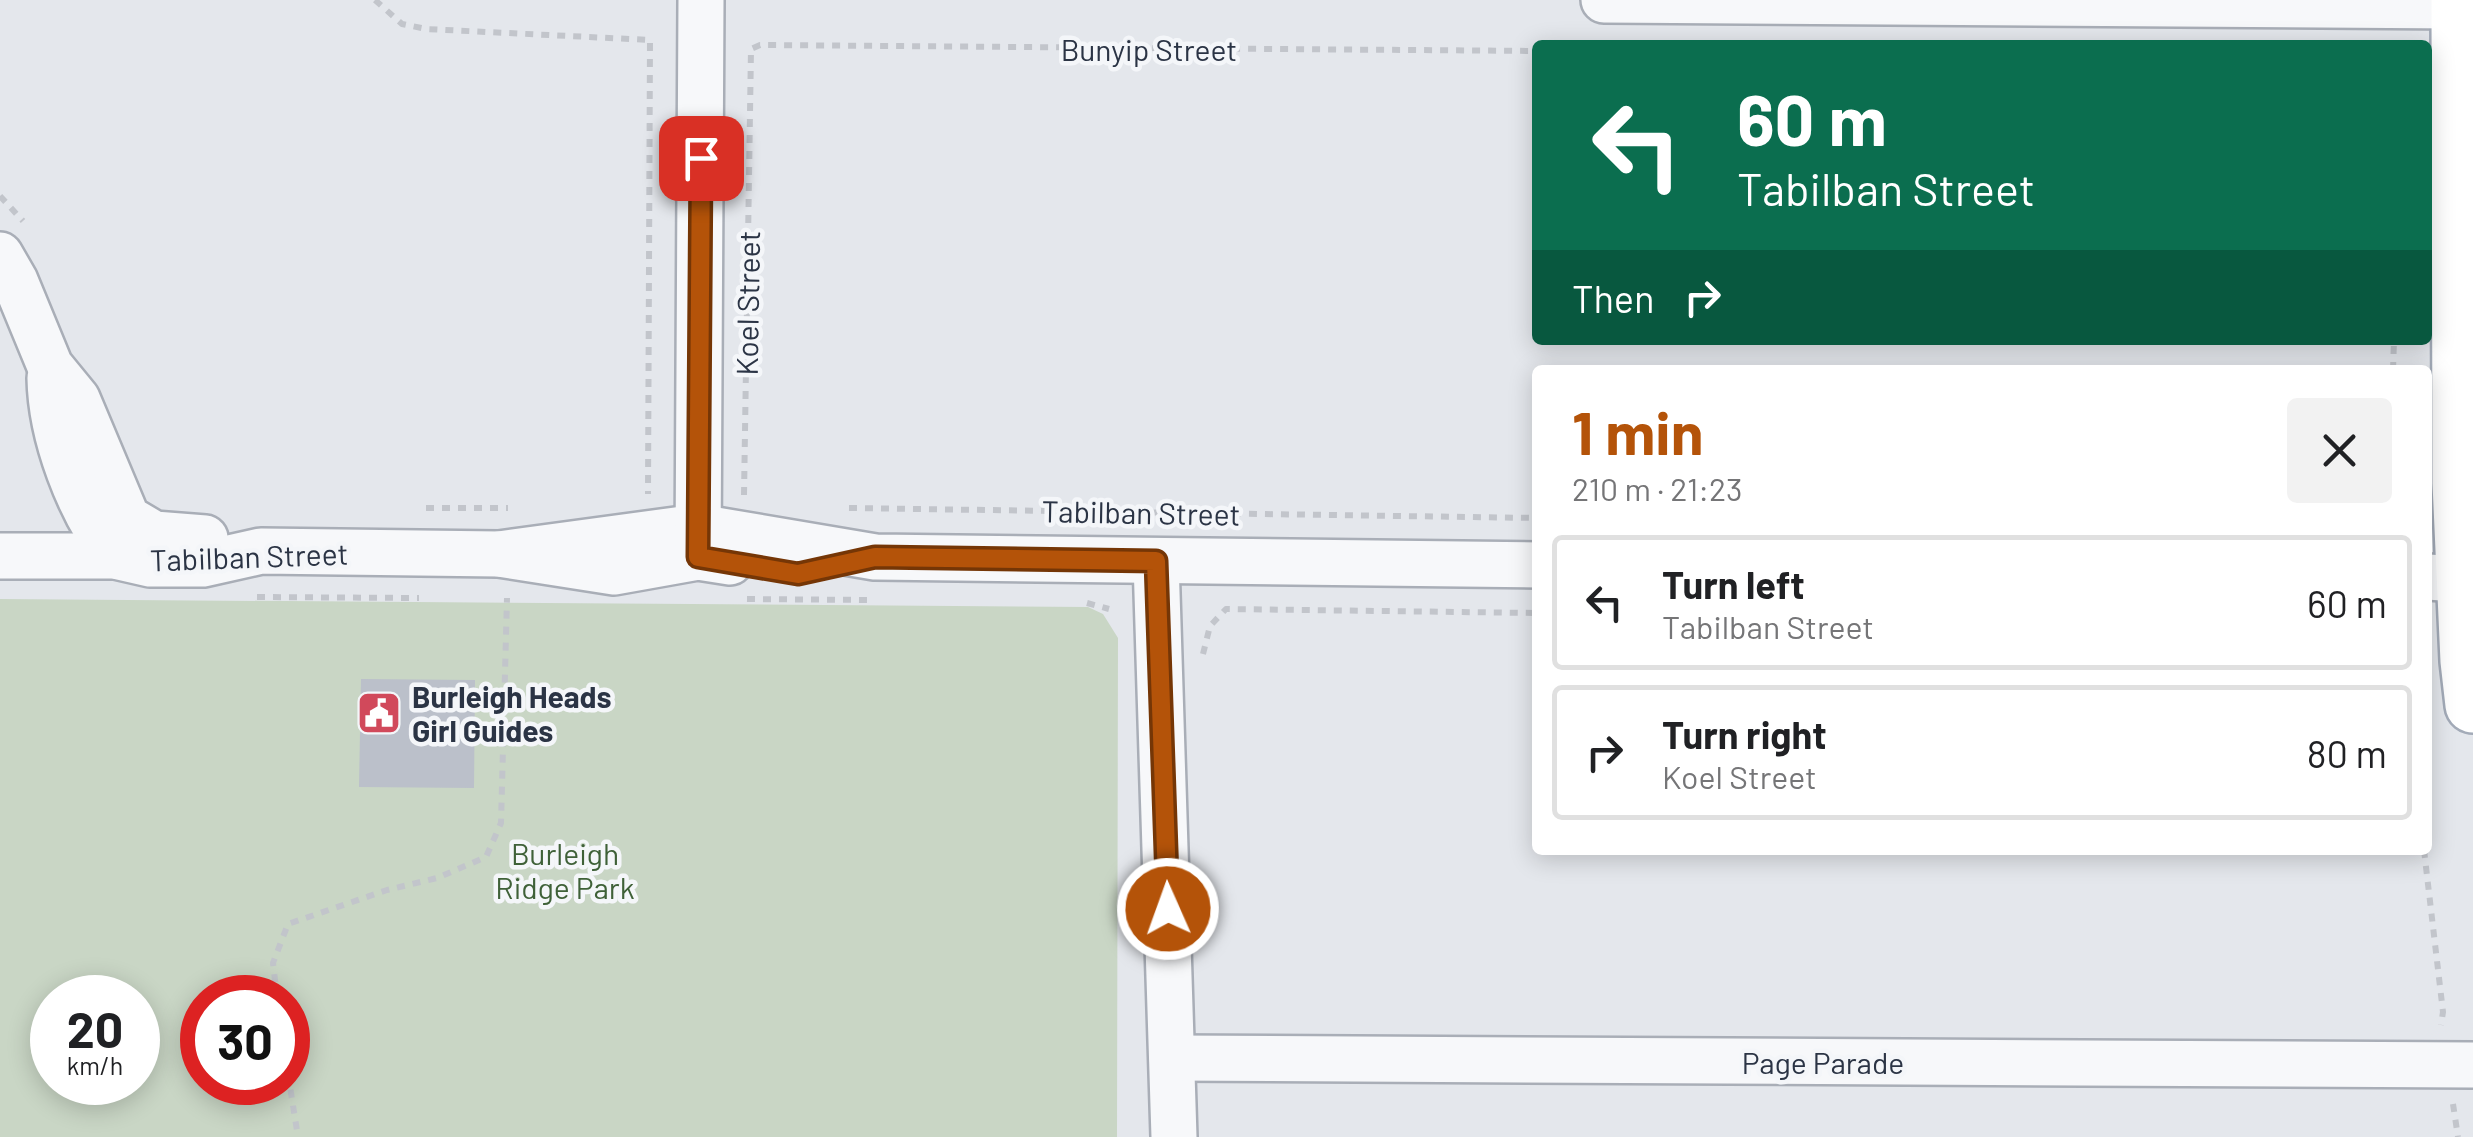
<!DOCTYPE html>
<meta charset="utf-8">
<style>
:root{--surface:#fff;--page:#f2f2f2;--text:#202124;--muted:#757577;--line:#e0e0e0;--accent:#b45309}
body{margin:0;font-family:Barlow,sans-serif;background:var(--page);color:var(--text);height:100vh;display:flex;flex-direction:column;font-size:38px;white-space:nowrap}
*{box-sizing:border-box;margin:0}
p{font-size:32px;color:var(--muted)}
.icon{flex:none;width:55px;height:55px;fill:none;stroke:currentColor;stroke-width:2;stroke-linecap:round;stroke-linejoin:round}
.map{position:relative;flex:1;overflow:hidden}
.panel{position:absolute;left:1532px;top:365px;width:900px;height:490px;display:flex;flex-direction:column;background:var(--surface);border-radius:10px;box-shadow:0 5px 25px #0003}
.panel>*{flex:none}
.guide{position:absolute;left:1532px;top:40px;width:900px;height:305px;border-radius:10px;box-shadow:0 5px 25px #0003;background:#0b6e4f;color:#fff;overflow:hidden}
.speed{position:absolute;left:30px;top:975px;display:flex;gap:20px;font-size:50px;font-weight:700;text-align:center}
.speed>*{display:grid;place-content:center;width:130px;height:130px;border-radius:50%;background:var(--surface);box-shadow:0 5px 25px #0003;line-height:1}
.speed small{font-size:25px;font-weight:400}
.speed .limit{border:15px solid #d22;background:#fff;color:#111}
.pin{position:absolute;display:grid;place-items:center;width:85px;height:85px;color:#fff;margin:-42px;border-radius:20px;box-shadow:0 5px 15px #0006}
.me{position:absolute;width:110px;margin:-55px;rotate:358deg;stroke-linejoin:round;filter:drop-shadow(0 0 8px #0008)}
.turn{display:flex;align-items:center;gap:35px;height:210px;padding:0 40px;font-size:45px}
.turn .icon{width:130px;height:130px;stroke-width:2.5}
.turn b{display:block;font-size:70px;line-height:85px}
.then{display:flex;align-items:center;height:95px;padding:0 40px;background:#0003;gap:20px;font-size:38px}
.round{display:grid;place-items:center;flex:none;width:105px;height:105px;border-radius:10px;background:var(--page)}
.head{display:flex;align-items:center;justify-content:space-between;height:170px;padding:0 40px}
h1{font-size:60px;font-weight:700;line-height:75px;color:var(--accent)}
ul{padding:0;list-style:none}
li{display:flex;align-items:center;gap:30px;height:135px;margin:0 20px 15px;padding:0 20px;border:5px solid var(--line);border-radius:10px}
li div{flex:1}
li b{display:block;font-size:38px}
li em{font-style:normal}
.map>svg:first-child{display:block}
</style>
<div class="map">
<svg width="2473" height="1137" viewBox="0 0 2473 1137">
<rect width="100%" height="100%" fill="#e4e7ec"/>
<!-- green -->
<path fill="#c9d6c5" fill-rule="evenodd" d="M0,599l1088,8 15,7 15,24 -1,499h-1117zM52,998h86v84h-86zM202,998h86v84h-86z"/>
<!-- building -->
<polygon fill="#bbc0ca" points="361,679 475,680 474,788 359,787"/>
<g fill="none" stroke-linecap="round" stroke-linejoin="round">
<defs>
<g id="minor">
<polyline points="1604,0 2459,6"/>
<polyline points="0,255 15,281 50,366 77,399 127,518 154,534 205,538"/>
<path d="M50,378c1,58 29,133 65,178"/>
<polyline points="499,554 698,527 875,557 1538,565"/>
<polyline points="0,556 115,556 150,564 203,564 261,551 499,554 614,572 698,557 730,562"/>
<polyline points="698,557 701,0"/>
<polyline points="1156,561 1174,1137"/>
<polyline points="2428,577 2473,580"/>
<polyline points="1172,1058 2473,1065"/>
</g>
<polyline id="major" points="2459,0 2460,483 2468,661 2473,705"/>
</defs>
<!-- minor casing -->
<use href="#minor" stroke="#a9aeb7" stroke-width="50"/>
<!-- major casing -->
<use href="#major" stroke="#a3abb8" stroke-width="60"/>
<!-- path -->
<g stroke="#c2c5cb" stroke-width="6" stroke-dasharray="8 8" stroke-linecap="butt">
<polyline points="375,0 402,24 426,29 650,40 648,494"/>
<polyline points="0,196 23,221"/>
<polyline points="2393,370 2394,340"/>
<polyline points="744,495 751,49 760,45 1538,51"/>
<polyline points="426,508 508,508"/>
<polyline points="849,508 1538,518"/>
<polyline points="257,597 419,598"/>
<polyline points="747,599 869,600"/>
<polyline points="1087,603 1109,609"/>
<polyline points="1203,654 1210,626 1226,609 1538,613"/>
<polyline points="2424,850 2443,1012 2441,1025"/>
<polyline points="277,998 273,963 288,924 387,890 437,878 486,857 501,823 507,598"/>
<polyline points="288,1074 298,1137"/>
<polyline points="2453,1104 2458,1137"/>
</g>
<!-- minor -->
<use href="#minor" stroke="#f7f8fa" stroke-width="45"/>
<!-- major -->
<use href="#major" stroke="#fff" stroke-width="55"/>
</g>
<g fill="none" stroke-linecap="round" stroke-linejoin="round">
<defs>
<polyline id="route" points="701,158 698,557 798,574 875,557 1156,561 1168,909"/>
</defs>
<!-- route casing -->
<use href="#route" stroke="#753606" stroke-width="25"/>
<!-- route -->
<use href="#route" stroke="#b45309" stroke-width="18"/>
</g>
<!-- icons -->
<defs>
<symbol id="civic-square" viewBox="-11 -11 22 22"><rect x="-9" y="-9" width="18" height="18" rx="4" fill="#d1495b" stroke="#f4f6f9"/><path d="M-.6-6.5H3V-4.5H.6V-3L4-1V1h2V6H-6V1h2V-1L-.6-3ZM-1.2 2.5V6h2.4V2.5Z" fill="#fff"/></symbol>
</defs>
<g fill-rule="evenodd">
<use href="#civic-square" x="354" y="688" width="50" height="50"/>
</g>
<g text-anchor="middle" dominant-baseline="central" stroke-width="9" stroke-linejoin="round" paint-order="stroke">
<!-- street labels -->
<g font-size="30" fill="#2b3445" stroke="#f4f6f9">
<text x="1149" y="49">Bunyip Street</text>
<text transform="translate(747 303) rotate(-89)">Koel Street</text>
<text transform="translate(1141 512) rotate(1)">Tabilban Street</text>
<text transform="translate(249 556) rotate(-2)">Tabilban Street</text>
<text x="1823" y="1062">Page Parade</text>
</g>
<!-- poi labels -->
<g font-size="30" font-weight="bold" fill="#2b3445" stroke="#f4f6f9" text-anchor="start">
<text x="412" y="696">Burleigh Heads<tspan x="412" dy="34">Girl Guides</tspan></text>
</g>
<!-- park labels -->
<g font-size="30" fill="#3f6138" stroke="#f4f6f9">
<text x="565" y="853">Burleigh<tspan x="565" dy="34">Ridge Park</tspan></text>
</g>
</g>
</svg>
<div class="speed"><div>20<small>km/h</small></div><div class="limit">30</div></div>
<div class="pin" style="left:701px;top:158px;background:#d93025"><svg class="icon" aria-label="arrive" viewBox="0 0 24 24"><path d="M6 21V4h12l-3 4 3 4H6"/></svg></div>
<svg class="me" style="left:1168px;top:909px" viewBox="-20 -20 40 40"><circle r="17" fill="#b45309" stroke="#fff" stroke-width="3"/><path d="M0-11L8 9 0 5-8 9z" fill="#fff"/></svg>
<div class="guide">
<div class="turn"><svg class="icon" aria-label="left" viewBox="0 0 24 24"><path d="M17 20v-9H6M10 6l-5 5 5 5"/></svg><div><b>60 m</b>Tabilban Street</div></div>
<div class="then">Then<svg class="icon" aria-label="right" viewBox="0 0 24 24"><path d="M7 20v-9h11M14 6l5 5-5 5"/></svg></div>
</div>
<section class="panel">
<div class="head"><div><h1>1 min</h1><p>210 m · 21:23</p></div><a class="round"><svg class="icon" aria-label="close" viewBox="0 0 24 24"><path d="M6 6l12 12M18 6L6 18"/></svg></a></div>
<ul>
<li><svg class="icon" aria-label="left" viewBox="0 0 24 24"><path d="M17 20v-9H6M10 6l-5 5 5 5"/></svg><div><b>Turn left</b><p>Tabilban Street</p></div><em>60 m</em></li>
<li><svg class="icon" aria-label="right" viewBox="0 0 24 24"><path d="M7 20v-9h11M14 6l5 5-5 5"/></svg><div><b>Turn right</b><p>Koel Street</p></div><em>80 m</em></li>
</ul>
</section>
</div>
